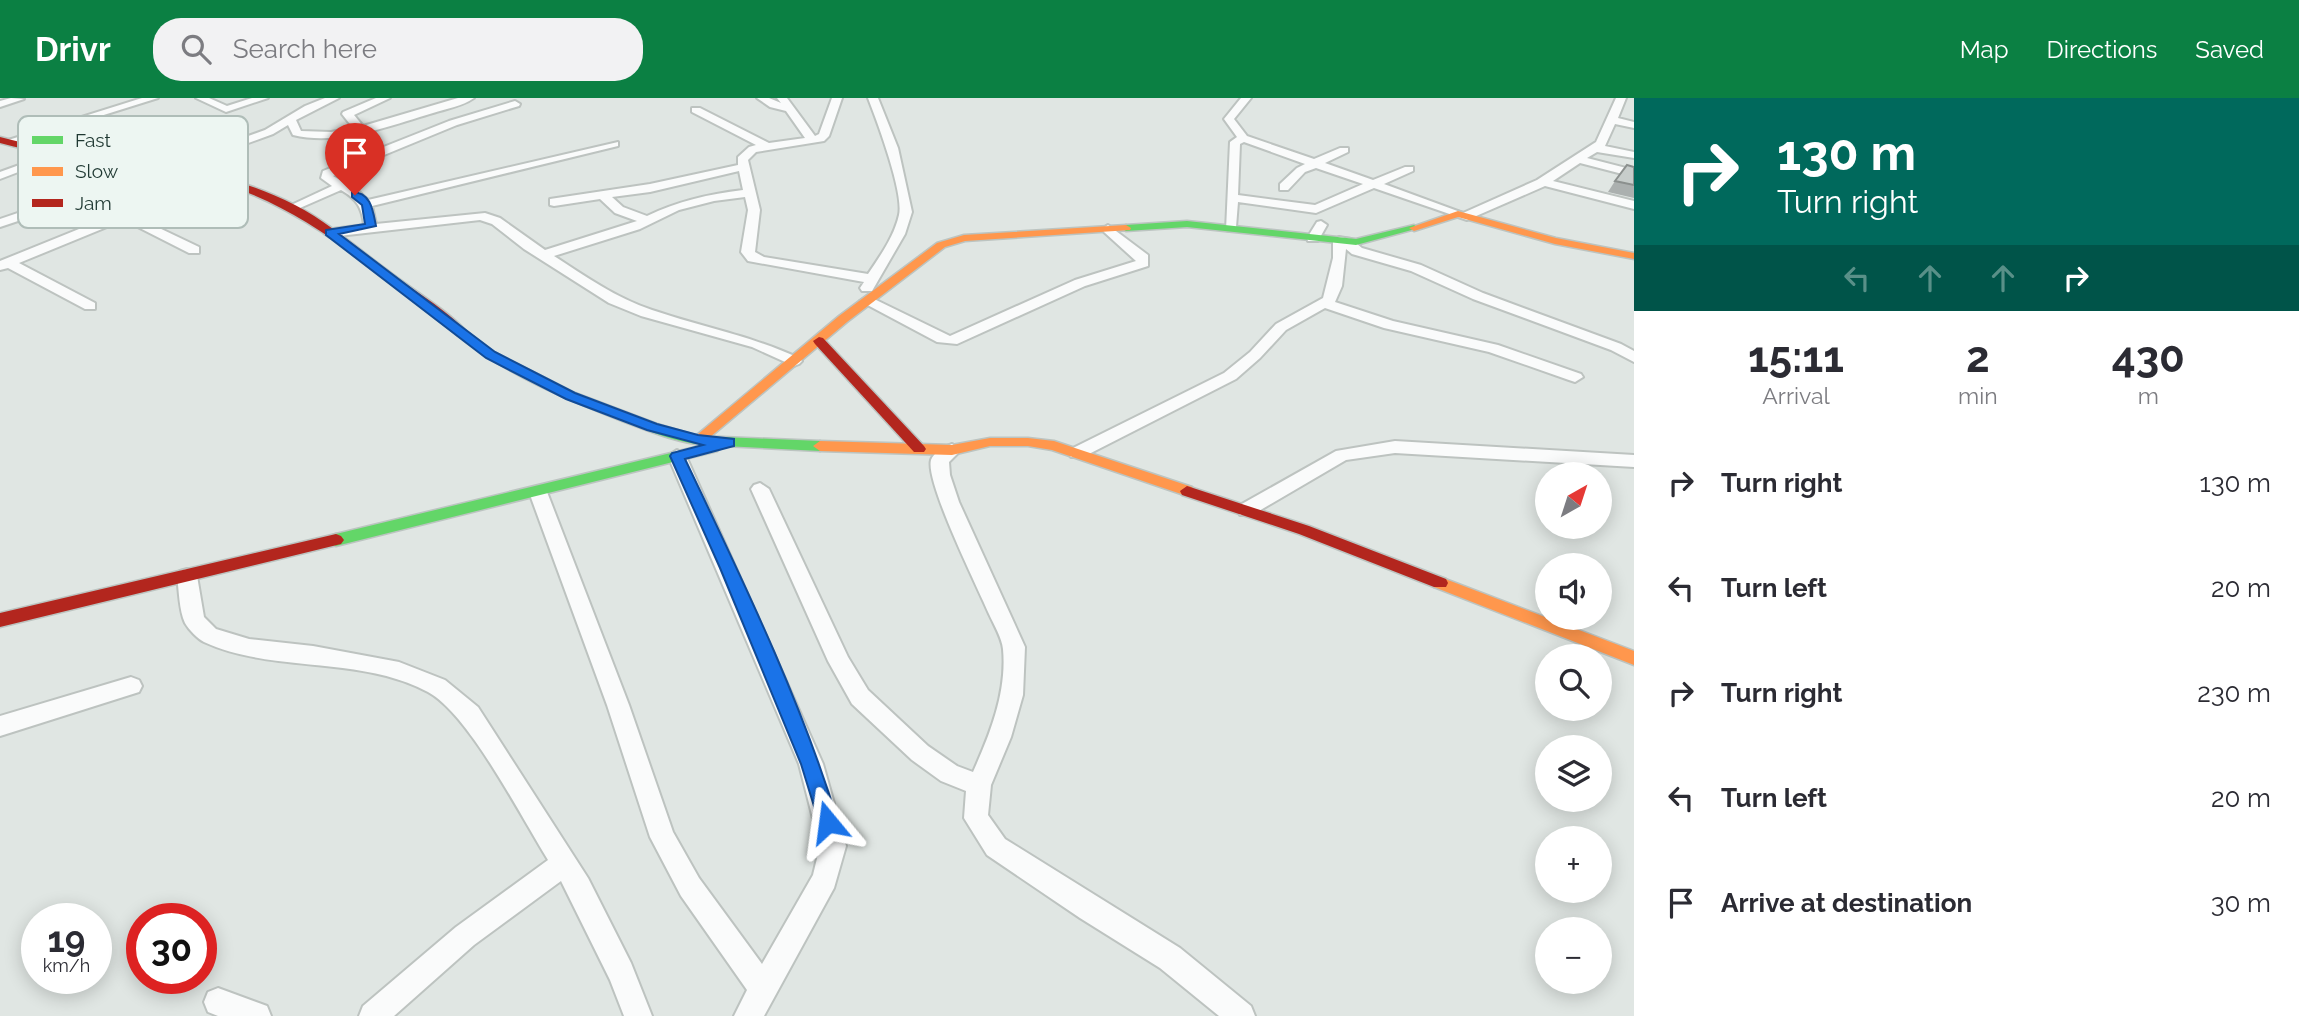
<!DOCTYPE html>
<meta charset="utf-8">
<style>
:root{--surface:#fff;--page:#f2f2f3;--text:#2b2b33;--muted:#7c7c81;--accent:#0b8043}
body{margin:0;font-family:Raleway,sans-serif;background:var(--page);color:var(--text);height:100vh;display:flex;flex-direction:column;font-size:26px;white-space:nowrap}
*{box-sizing:border-box;margin:0}
p{font-size:23px;color:var(--muted)}
.icon{flex:none;width:38px;height:38px;fill:none;stroke:currentColor;stroke-width:2;stroke-linecap:round;stroke-linejoin:round}
.map{position:relative;flex:1;overflow:hidden}
.sheet{display:flex;flex-direction:column;background:var(--surface);width:665px}
.sheet>*{flex:none}
.guide{background:#00695c;color:#fff;overflow:hidden}
.needle{width:46px;rotate:39deg}
.fabs{position:absolute;left:1535px;top:364px;display:grid;gap:14px}
.fabs a{display:grid;place-items:center;width:77px;height:77px;border-radius:50%;background:var(--surface);box-shadow:0 4px 18px #0003;font-size:35px}
.speed{position:absolute;left:21px;top:805px;display:flex;gap:14px;font-size:35px;font-weight:700;text-align:center}
.speed>*{display:grid;place-content:center;width:91px;height:91px;border-radius:50%;background:var(--surface);box-shadow:0 4px 18px #0003;line-height:1}
.speed small{font-size:18px;font-weight:400}
.speed .limit{border:10px solid #d22;background:#fff;color:#111}
.pin{position:absolute;display:grid;place-items:center;width:60px;height:60px;color:#fff;margin:-72px -30px;border-radius:50% 50% 50% 0;rotate:-45deg;box-shadow:0 0 7px #0007}
.pin .icon{rotate:45deg}
.me{position:absolute;width:77px;margin:-38px;rotate:344deg;stroke-linejoin:round;filter:drop-shadow(0 0 5px #0008)}
.turn{display:flex;align-items:center;gap:24px;height:147px;padding:0 28px;font-size:32px}
.turn .icon{width:91px;height:91px;stroke-width:2.5}
.turn b{display:block;font-size:49px;line-height:60px}
.lanes{display:flex;align-items:center;height:66px;padding:0 28px;background:#0003;justify-content:center;gap:35px;direction:ltr}
.lanes .off{opacity:.35}
.eta{display:flex;justify-content:space-evenly;align-items:center;height:119px;text-align:center}
.eta b{font-size:42px;font-weight:700;line-height:49px}
ul{padding:0;list-style:none}
li{display:flex;align-items:center;gap:21px;height:105px;padding:0 28px}
li div{flex:1}
li b{display:block;font-size:26px}
li em{font-style:normal}
header{display:flex;align-items:center;gap:42px;box-sizing:border-box;height:98px;padding:0 35px;background:var(--accent);color:#fff}
header strong{font-size:33px}
nav{display:flex;gap:38px;margin-inline-start:auto;font-size:24px}
.search{width:490px;height:63px;background:var(--page);display:flex;align-items:center;gap:18px;box-sizing:border-box;padding:0 24px;border-radius:28px;color:var(--muted);font-size:26px}
main{display:flex;flex:1;min-height:0}
.map>svg:first-child{display:block}
</style>
<header>
<strong>Drivr</strong>
<div class="search"><svg class="icon" aria-label="search" viewBox="0 0 24 24"><circle cx="10" cy="10" r="6"/><path d="M15 15l6 6"/></svg>Search here</div>
<nav><a>Map</a><a>Directions</a><a>Saved</a></nav>
</header>
<main>
<div class="map">
<svg width="1634" height="918" viewBox="0 0 1634 918">
<rect width="100%" height="100%" fill="#e0e6e3"/>
<g fill="none" stroke-linecap="round" stroke-linejoin="round">
<defs>
<g id="street">
<polygon points="11,0 24,1 0,9 0,3"/>
<polygon points="142,0 158,0 11,46 2,44"/>
<polygon points="196,0 209,0 227,8 252,0 268,0 226,14"/>
<path d="M325,0h14l-43,22 5,11 30,1 22,-4 -11,-14 1,-2 33,-14h14l-36,17 9,11 95,-28h16c-11,8 -28,11 -41,15 -44,13 -94,33 -140,22l-5,-10 -15,9 -99,36 -10,-2 38,-15 -39,-19v-4h8l41,19 53,-19 40,-24z"/>
<path d="M757,0h12l12,5 -4,-5h10l28,38 4,-2 13,-36h10l-13,38 -5,5 -68,11 -8,8 12,50 -5,42 9,5 104,17c12,-18 26,-37 31,-59 5,-22 -22,-94 -31,-117h10l20,50 14,64 -7,22 -33,57h-10l-2,-3 4,-6 -116,-21 -7,-9 7,-42 -3,-13 -31,4 -35,9 -39,19 -86,27c31,20 62,42 98,54 50,17 100,26 147,48l3,3 -3,3 -5,2 -42,-19 -111,-31 -32,-13 -85,-54 -32,-25 -12,-4 -150,17 -6,-4 1,-3 39,-5c-2,-17 -7,-26 -23,-35l-48,21 -6,-4 45,-21 -11,-8 2,-7 126,-50 66,-20 5,3 -1,2 -62,19 -124,51 23,13 12,11 250,-58v4l-246,60 4,18 109,-11 15,5 45,32 92,-29 -22,-8 -15,-14 -46,7 -4,-1v-6l100,-15 88,-19v-8l11,-10 7,-2 -64,-33v-4h8l69,35 36,-5 -19,-27 -16,-4zM739,73l4,19c-34,4 -65,11 -96,26l-24,-9 -11,-10 38,-5z"/>
<path d="M1241,0h10l-17,21 13,17 67,23 26,-11h8v4l-23,11 48,17 32,-13h8v4l-29,13 79,29 74,-33 59,-38 20,-44h10l-8,20 16,4v6l-19,-4 -10,22 29,6v6l-37,-6 -10,6 47,12v7l-54,-14 -27,18 81,20v8l-89,-23 -78,34 -93,-32 -58,25 -78,-11 -2,25 -6,4 -4,-1 4,-88 7,-5 -13,-18zM1244,44l61,22 -8,4 -17,16v6h8l17,-18 11,-4 47,16 -48,21 -77,-10 2,-51z"/>
<polygon points="58,53 68,55 0,81 0,74"/>
<polygon points="212,78 222,80 134,118 199,149 199,155 189,155 124,122 19,165 95,205 95,211 85,211 8,170 0,172 0,163 121,114 81,102 0,129 0,121 68,98 43,91 43,85 51,85 132,110"/>
<polygon points="1321,123 1327,127 1318,143 1308,143 1307,140 1317,124"/>
<polygon points="1108,127 1148,157 1148,168 1085,188 957,246 937,244 860,203 867,199 872,200 950,238 1075,182 1136,163 1104,134 1102,131"/>
<polygon points="1339,139 1351,141 1362,150 1421,167 1483,195 1621,246 1634,253 1634,264 1611,252 1473,201 1411,173 1352,156 1346,151 1342,188 1335,204 1393,223 1498,247 1581,276 1583,279 1575,284 1569,282 1489,254 1384,230 1325,210 1286,232 1260,260 1236,281 1083,359 1071,359 1068,355 1071,351 1224,275 1250,254 1276,226 1323,200 1333,160 1333,143"/>
<polygon points="1395,343 1634,357 1634,369 1395,355 1346,362 1252,417 1240,417 1237,412 1240,407 1336,353"/>
<path d="M952,346l9,6 -12,12 1,13 9,27 66,145 -2,48 -12,42 -20,48 -3,30 17,24 175,109 71,58 4,10h-36l-59,-48 -80,-50 -93,-63 -23,-37 2,-27 -25,-10 -29,-21 -60,-56 -24,-43 -77,-172 3,-4 6,-2 9,6 79,168 20,33 60,56 29,20 16,6c17,-38 34,-80 30,-123 -1,-11 -9,-24 -14,-35 -11,-26 -64,-132 -58,-154 2,-7 15,-14 21,-16z"/>
<polygon points="677,352 686,358 823,666 846,748 834,790 764,918 734,918 747,892 681,798 650,739 607,607 529,394 538,388 547,394 629,607 673,734 699,780 762,866 813,777 820,748 799,666 668,358"/>
<path d="M187,471l7,2 3,5 7,41 12,12 33,10 64,7 86,16 46,18 33,27 110,171 43,85 21,53h-28l-14,-36 -49,-99 -87,64 -80,71h-35l4,-10 93,-79 92,-67c-27,-43 -79,-146 -120,-168 -69,-37 -154,-18 -224,-50 -6,-3 -15,-12 -19,-19 -6,-12 -6,-33 -8,-47l3,-5z"/>
<polygon points="131,579 139,582 142,588 139,594 0,638 0,618"/>
<polygon points="218,890 267,908 271,918 218,918 208,914 204,904 208,894"/>
</g>
<g id="fast">
<polygon points="1187,123 1356,141 1414,127 1419,130 1356,147 1187,129 1126,133 1121,130 1126,127"/>
<path d="M461,230l33,24 81,41 82,31 41,12 122,5 7,5 -7,5 -96,-5 -7,5 -381,95 -5,-2 -3,-4 3,-4 5,-2 368,-89c-26,-2 -55,-14 -79,-23 -59,-23 -118,-47 -168,-87l-2,-3z"/>
</g>
<g id="slow">
<polygon points="1458,113 1556,140 1634,155 1634,161 1555,146 1458,119 1414,133 1409,130"/>
<polygon points="1126,127 1131,130 1130,132 965,143 945,149 847,224 703,345 698,346 691,342 839,218 937,145 964,137"/>
<polygon points="990,340 1028,340 1054,343 1192,389 1194,393 1187,398 1052,352 1028,348 990,348 952,357 820,353 813,348 820,343 952,347"/>
<polygon points="1440,479 1634,553 1634,567 1434,489 1432,485 1434,481"/>
</g>
<g id="jam">
<path d="M0,39c98,26 203,20 295,68 33,17 62,43 92,65 24,19 59,39 80,62l-2,3h-8c-74,-57 -146,-125 -237,-152 -72,-22 -148,-20 -220,-40z"/>
<polygon points="819,239 823,240 924,348 926,351 924,354 914,354 815,246 813,243"/>
<polygon points="1187,388 1309,428 1446,481 1448,485 1446,489 1434,489 1299,436 1182,397 1180,393"/>
<polygon points="336,436 341,438 344,442 341,446 0,529 0,515"/>
</g>
</defs>
<!-- street casing -->
<use href="#street" stroke="#bdc3c0" stroke-width="4"/>
<!-- fast casing -->
<use href="#fast" stroke="#bcc4c1" stroke-width="3"/>
<!-- slow casing -->
<use href="#slow" stroke="#bcc4c1" stroke-width="3"/>
<!-- jam casing -->
<use href="#jam" stroke="#bcc4c1" stroke-width="3"/>
<!-- street -->
<use href="#street" fill="#fafbfb" fill-rule="evenodd"/>
<!-- fast -->
<use href="#fast" fill="#63d668" fill-rule="evenodd"/>
<!-- slow -->
<use href="#slow" fill="#ff974d" fill-rule="evenodd"/>
<!-- jam -->
<use href="#jam" fill="#b3261e" fill-rule="evenodd"/>
</g>
<!-- wall -->
<polygon fill="#abb0af" points="1634,69 1634,100 1608,94 1615,83"/>
<!-- building -->
<polygon fill="#c7cdcb" stroke="#8b908e" stroke-width="2" points="1627,67 1634,69 1634,87 1615,83"/>
<!-- route -->
<path fill="#1a73e8" stroke="#114b97" stroke-width="2" d="M352,94c19,0 21,19 24,34l-37,8 156,118 80,41 82,31 41,11 36,4v7l-49,13c56,118 115,238 153,363l-3,7 -7,2 -7,-2 -20,-65 -81,-196 -50,-112 2,-3 31,-8 -56,-15 -81,-31 -80,-41 -160,-123v-5l39,-6 -3,-19 -10,-8z"/>
<!-- legend -->
<rect x="18" y="18" width="230" height="112" rx="10" fill="#edf6f2" stroke="#afbdb8" stroke-width="2"/>
<rect x="32" y="38" width="31" height="8" fill="#63d668"/>
<rect x="32" y="69" width="31" height="9" fill="#ff974d"/>
<rect x="32" y="101" width="31" height="8" fill="#b3261e"/>
<g font-size="19" fill="#1f3832">
<text x="75" y="49">Fast</text>
<text x="75" y="80">Slow</text>
<text x="75" y="112">Jam</text>
</g>
</svg>
<div class="fabs">
<a><svg class="needle" viewBox="-14 -14 28 28"><path d="M0-13l5 13h-10z" fill="#e53935"/><path d="M0 13l5-13h-10z" fill="#7c7c81"/></svg></a>
<a><svg class="icon" aria-label="sound" viewBox="0 0 24 24"><path d="M4 9h4l5-4v14l-5-4H4zM17 9q2 3 0 6"/></svg></a>
<a><svg class="icon" aria-label="search" viewBox="0 0 24 24"><circle cx="10" cy="10" r="6"/><path d="M15 15l6 6"/></svg></a>
<a><svg class="icon" aria-label="layers" viewBox="0 0 24 24"><path d="M12 4l9 5-9 5-9-5zM3 14l9 5 9-5"/></svg></a>
<a>+</a>
<a>−</a>
</div>
<div class="speed"><div>19<small>km/h</small></div><div class="limit">30</div></div>
<div class="pin" style="left:355px;top:97px;background:#d93025"><svg class="icon" aria-label="arrive" viewBox="0 0 24 24"><path d="M6 21V4h12l-3 4 3 4H6"/></svg></div>
<svg class="me" style="left:828px;top:724px" viewBox="-20 -20 40 40"><path d="M0-17L14 15 0 8-14 15z" fill="#1a73e8" stroke="#fff" stroke-width="4"/></svg>
</div>
<section class="sheet">
<div class="guide">
<div class="turn"><svg class="icon" aria-label="right" viewBox="0 0 24 24"><path d="M7 20v-9h11M14 6l5 5-5 5"/></svg><div><b>130 m</b>Turn right</div></div>
<div class="lanes"><svg class="icon off" aria-label="left" viewBox="0 0 24 24"><path d="M17 20v-9H6M10 6l-5 5 5 5"/></svg><svg class="icon off" aria-label="ahead" viewBox="0 0 24 24"><path d="M12 20V5M6 11l6-6 6 6"/></svg><svg class="icon off" aria-label="ahead" viewBox="0 0 24 24"><path d="M12 20V5M6 11l6-6 6 6"/></svg><svg class="icon" aria-label="right" viewBox="0 0 24 24"><path d="M7 20v-9h11M14 6l5 5-5 5"/></svg></div>
</div>
<div class="eta">
<div><b>15:11</b><p>Arrival</p></div>
<div><b>2</b><p>min</p></div>
<div><b>430</b><p>m</p></div>
</div>
<ul>
<li><svg class="icon" aria-label="right" viewBox="0 0 24 24"><path d="M7 20v-9h11M14 6l5 5-5 5"/></svg><div><b>Turn right</b></div><em>130 m</em></li>
<li><svg class="icon" aria-label="left" viewBox="0 0 24 24"><path d="M17 20v-9H6M10 6l-5 5 5 5"/></svg><div><b>Turn left</b></div><em>20 m</em></li>
<li><svg class="icon" aria-label="right" viewBox="0 0 24 24"><path d="M7 20v-9h11M14 6l5 5-5 5"/></svg><div><b>Turn right</b></div><em>230 m</em></li>
<li><svg class="icon" aria-label="left" viewBox="0 0 24 24"><path d="M17 20v-9H6M10 6l-5 5 5 5"/></svg><div><b>Turn left</b></div><em>20 m</em></li>
<li><svg class="icon" aria-label="arrive" viewBox="0 0 24 24"><path d="M6 21V4h12l-3 4 3 4H6"/></svg><div><b>Arrive at destination</b></div><em>30 m</em></li>
</ul>
</section>
</main>
